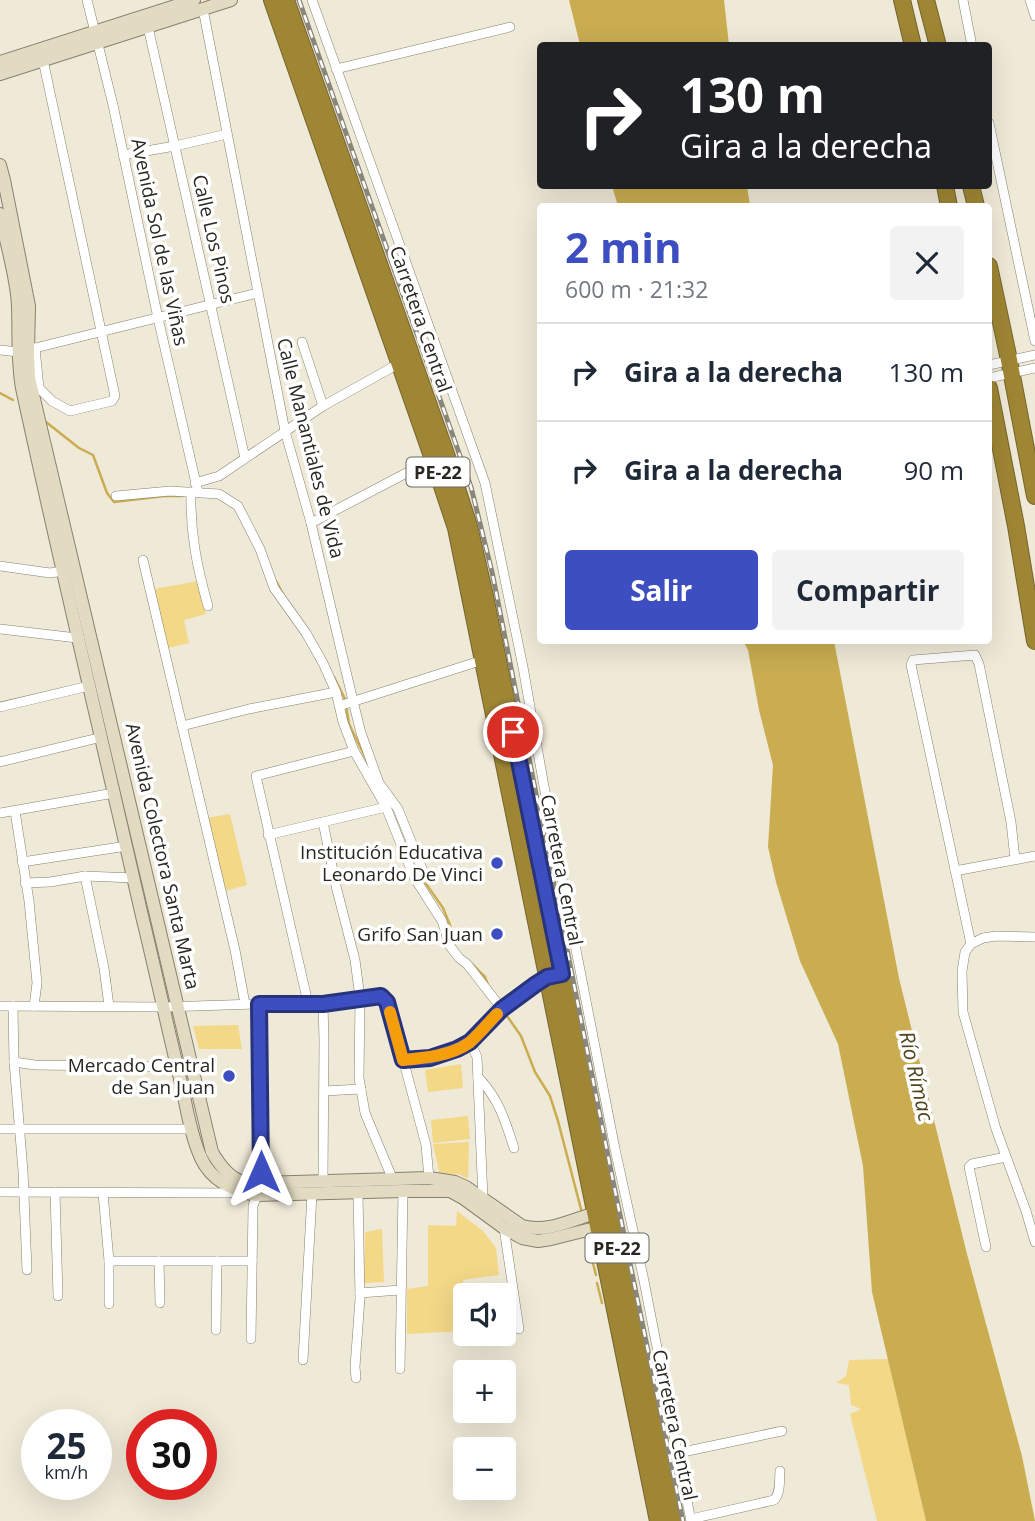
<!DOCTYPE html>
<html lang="es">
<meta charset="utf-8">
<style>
:root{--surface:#fff;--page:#f2f2f3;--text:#1f2937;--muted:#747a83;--line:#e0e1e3;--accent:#3d4ec1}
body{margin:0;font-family:"Open Sans",sans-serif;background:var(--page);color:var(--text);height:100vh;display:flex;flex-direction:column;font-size:26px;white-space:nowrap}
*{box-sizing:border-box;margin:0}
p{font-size:23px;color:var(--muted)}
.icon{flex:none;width:38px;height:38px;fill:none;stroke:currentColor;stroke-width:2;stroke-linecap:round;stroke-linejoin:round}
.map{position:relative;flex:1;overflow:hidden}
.side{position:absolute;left:537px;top:203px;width:455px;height:441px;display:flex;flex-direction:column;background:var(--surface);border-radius:7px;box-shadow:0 7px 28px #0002}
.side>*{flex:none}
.top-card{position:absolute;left:537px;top:42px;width:455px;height:147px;border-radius:7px;box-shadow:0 7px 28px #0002;background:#202124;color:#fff;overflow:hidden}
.fabs{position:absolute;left:453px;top:1283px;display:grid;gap:14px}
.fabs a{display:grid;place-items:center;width:63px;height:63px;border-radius:7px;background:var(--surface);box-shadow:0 7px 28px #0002;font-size:35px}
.speed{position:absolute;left:21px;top:1409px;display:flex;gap:14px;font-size:35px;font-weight:700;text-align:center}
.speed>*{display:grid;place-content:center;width:91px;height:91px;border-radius:50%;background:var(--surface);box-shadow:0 7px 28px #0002;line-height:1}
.speed small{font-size:18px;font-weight:400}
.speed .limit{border:10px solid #d22;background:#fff;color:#111}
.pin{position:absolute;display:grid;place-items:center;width:60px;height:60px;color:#fff;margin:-30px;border:4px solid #fff;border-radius:50%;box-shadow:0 2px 7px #0007}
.me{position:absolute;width:77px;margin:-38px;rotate:0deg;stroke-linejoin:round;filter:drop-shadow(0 0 5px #0008)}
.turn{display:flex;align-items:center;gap:24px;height:147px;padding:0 28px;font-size:32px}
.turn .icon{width:91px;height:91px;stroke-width:2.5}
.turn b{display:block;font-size:49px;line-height:60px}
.round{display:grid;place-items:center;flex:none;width:74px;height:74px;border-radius:7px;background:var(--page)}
.headline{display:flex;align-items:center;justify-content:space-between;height:119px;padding:0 28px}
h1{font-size:42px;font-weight:700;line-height:52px;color:var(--accent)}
.action{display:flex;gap:14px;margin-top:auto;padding:14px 28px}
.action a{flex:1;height:80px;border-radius:7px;background:var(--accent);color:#fff;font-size:28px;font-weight:700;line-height:80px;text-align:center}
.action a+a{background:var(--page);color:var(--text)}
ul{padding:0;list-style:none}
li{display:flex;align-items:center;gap:21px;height:98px;padding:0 28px;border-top:2px solid var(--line)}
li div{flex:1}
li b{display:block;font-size:26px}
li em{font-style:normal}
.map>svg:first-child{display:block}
</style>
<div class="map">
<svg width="1035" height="1521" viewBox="0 0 1035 1521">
<rect width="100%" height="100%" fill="#efe9d7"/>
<!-- green -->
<g fill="#f3d888">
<polygon points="198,581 206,614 184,620 189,643 168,648 154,589"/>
<polygon points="230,814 247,885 225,891 207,818"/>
<polygon points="238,1025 242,1049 199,1049 193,1026"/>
<polygon points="461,1064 463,1088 428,1092 425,1070"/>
<polygon points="468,1116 470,1139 433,1143 431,1120"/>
<polygon points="469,1142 468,1179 458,1174 440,1176 433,1144"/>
<polygon points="457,1211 483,1231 496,1248 499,1275 463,1280 464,1331 407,1334 407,1289 428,1286 428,1225 456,1226"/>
<polygon points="382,1229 384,1282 364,1283 365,1232"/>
<polygon points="888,1359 924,1513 926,1521 877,1521 850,1414 861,1409 851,1405 849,1385 836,1383 846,1376 849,1360"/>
</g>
<!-- water -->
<g fill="#caad51">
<polygon points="569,0 724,0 729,45 580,45"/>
<polygon points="612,186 747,186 750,206 618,206"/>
<polygon points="743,641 834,641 899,978 967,1254 1022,1456 1035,1521 926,1521 872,1292 863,1166 838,1044 800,961 776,882 768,847 773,765 759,710 748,650"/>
</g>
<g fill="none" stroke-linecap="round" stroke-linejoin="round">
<!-- stream -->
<g stroke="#caad51" stroke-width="2.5">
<polyline points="0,393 13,400"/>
<polyline points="46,422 79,448 93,455 107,493 114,502 165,496 183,496"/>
<polyline points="276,581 283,594"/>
<polyline points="334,677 345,699 349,724 367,761"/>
<polyline points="424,881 443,908 450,925 455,945"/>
<polyline points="471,963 485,977 488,985"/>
<polyline points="507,1016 521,1036 535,1072 550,1096 558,1121 582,1213"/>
<polyline points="587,1239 596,1275"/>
<polyline points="597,1283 602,1303"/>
</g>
<defs>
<g id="street">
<polyline points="87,0 113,105 158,318 198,492"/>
<polyline points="312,0 485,483 523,667 543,781 615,1149 643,1276 691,1521"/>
<polyline points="963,0 972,46"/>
<polyline points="1030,0 1035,16"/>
<polyline points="203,9 285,431 311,523 353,701 361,733 379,783 398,809 423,871 417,882"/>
<polyline points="148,27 245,458"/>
<polyline points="336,69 510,27"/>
<polyline points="989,123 1035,341"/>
<polyline points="123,155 175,146 227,134"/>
<polyline points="302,342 323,406"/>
<polyline points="35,348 39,388 52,401 70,411 112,401 115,396 43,60"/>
<polyline points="31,349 257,293"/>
<polyline points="0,350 18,352"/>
<polyline points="989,365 1035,355"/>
<polyline points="989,378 1035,368"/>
<polyline points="195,483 219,476 323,406 400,363"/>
<path d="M191,492c-1,41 6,75 17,114"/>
<polyline points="116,496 170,491 219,494 238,506 260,549 274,588 306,633 323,663 336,692 343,722 354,751 386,807 414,877 442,921 450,946 459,958 467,964 502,1009"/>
<polyline points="311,523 433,459"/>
<polyline points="143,560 235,950 245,1004"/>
<polyline points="0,566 50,573 63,571"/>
<polyline points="0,629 77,638"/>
<polyline points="339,706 483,660"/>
<polyline points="0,707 89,686"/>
<polyline points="182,726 249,709 336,692"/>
<polyline points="0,762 102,737"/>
<polyline points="15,811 29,901 37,983 34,1006"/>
<polyline points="0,813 114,793"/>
<polyline points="323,822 336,886 355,960 360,998 359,1078 365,1113 393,1180"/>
<polyline points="268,835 386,807"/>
<polyline points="22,862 127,846"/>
<polyline points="955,871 1035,856"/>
<polyline points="85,876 104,968 109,1006"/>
<polyline points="25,883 50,882 85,876 134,878"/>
<polyline points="1035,937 996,936 983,938 971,944 965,952 962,971 963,1012 996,1129 1026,1211 1035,1242"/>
<polyline points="971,944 911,665 913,660 975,655 979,664 1011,822 1015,859"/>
<polyline points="308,1003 256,776 354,751"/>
<polyline points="323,1004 324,1041 323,1181"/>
<polyline points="0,1006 164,1007 288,1003 323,1004 381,996 387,1002 395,1029 426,1145 429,1178"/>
<polyline points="13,1006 14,1062 23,1171 27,1270"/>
<path d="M403,1060c24,-2 45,-6 67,-18"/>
<polyline points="14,1062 35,1065 177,1067"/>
<path d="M478,1077c21,22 27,43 36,71"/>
<polyline points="324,1091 361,1089"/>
<polyline points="0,1129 192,1129"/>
<polyline points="0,1192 240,1193"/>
<polyline points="55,1192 58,1296"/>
<polyline points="103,1193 109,1261 109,1304"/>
<path d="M483,1199l-6,-142 -7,-15c21,-21 52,-56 81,-66"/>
<polyline points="504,1228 519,1329"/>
<polyline points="986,1247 969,1167 972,1164 1006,1157"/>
<polyline points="109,1261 252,1261"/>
<polyline points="159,1261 160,1303"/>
<polyline points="360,1293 400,1290"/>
<polyline points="216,1330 217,1261"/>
<polyline points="251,1339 253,1206 261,1183 261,1101 259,1004"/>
<polyline points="303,1360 312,1194"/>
<polyline points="400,1369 403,1191"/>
<polyline points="356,1378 355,1367 360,1298 358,1193"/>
<polyline points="678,1453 782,1431"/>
<path d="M691,1519l83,-19c7,-7 5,-19 6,-29"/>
</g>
<g id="secondary">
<polyline points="0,62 194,0"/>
<polyline points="0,74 231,0"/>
<path d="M0,165l4,15 25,126 -1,44 1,28 183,774c7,12 17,26 31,30 5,1 12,0 18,1l168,-5 26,4 11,5 56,39c25,7 50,-6 73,-13"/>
<path d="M0,214c6,28 17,64 18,92 1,27 -1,54 4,82 38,176 80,352 120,528 14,57 26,114 40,171 5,23 9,49 19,71 10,22 32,33 55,37l147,-4h47l13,7 41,30 18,10 16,3 13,-2 48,-12"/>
</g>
<g id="highway">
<polyline points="272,0 433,459 456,528 658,1521"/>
<polyline points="286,0 446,454 469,526 485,596 673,1521"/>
<polyline points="902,0 913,46"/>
<polyline points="926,0 938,46"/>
<polyline points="945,186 949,206"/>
<polyline points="971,186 976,206"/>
<polyline points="989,266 1009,360 1035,496"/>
<polyline points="989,388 1016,526 1035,641"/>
</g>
</defs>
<!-- street casing -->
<use href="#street" stroke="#878170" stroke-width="10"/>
<!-- secondary casing -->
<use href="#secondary" stroke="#878170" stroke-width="14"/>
<!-- highway casing -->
<use href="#highway" stroke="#76652d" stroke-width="18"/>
<!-- street -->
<use href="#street" stroke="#fff" stroke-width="9"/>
<!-- secondary -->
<use href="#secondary" stroke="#e2dbc2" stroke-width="12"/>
<!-- highway -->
<use href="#highway" stroke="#9f8634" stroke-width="16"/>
<defs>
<polyline id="rail" points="299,0 471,487 492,572 613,1181 683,1521"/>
</defs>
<!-- rail casing -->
<use href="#rail" stroke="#8a8679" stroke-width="5"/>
<!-- rail -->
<use href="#rail" stroke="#fff" stroke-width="2.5" stroke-dasharray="8" stroke-linecap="butt"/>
</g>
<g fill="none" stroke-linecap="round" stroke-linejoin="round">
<defs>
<polyline id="route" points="261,1172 259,1004 323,1004 381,996 387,1002 403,1060 430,1058 457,1049 470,1042 502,1009 536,984 547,977 562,974 513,732"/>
</defs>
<!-- route casing -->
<use href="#route" stroke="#28337d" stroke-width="18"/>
<!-- route -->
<use href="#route" stroke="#3d4ec1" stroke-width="12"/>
<!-- slow -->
<path stroke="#f59e0b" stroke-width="12" d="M390,1012l13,48c22,-2 47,-4 66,-17 10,-8 19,-20 28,-29"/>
</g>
<!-- markers -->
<g fill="#3d4ec1" stroke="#fff" stroke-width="2.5">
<circle cx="497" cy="863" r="7"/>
<circle cx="497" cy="934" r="7"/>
<circle cx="229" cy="1076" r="7"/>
</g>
<g text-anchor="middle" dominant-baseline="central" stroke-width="7" stroke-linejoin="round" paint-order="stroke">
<!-- shield labels -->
<g fill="#fff" stroke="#696863" stroke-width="2">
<rect x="406.5" y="457.5" width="63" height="29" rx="5"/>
<rect x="585.5" y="1233.5" width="63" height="29" rx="5"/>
</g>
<g font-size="18" font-weight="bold" fill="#292720">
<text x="438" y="472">PE-22</text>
<text x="617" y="1248">PE-22</text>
</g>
<!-- street labels -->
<g font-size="19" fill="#292720" stroke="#fff">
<text transform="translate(214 239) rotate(77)">Calle Los Pinos</text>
<text transform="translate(160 242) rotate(78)">Avenida Sol de las Viñas</text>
<text transform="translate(421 319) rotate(71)">Carretera Central</text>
<text transform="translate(311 448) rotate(76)">Calle Manantiales de Vida</text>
<text transform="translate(163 856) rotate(77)">Avenida Colectora Santa Marta</text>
<text transform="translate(562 870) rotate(79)">Carretera Central</text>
<text transform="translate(675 1425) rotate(78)">Carretera Central</text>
</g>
<!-- poi labels -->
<g font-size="19" fill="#292720" stroke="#fff" text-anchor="end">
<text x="483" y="852">Institución Educativa<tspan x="483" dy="22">Leonardo De Vinci</tspan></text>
<text x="483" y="934">Grifo San Juan</text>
<text x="215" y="1065">Mercado Central<tspan x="215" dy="22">de San Juan</tspan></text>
</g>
<!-- water labels -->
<g font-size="21" font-style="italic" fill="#51451e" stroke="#fff">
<text transform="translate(917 1076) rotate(77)">Río Rímac</text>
</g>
</g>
</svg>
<div class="fabs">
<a><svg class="icon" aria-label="sound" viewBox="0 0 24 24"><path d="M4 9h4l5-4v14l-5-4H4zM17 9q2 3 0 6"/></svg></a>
<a>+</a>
<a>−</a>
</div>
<div class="speed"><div>25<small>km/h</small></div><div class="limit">30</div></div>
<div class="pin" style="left:513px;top:732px;background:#d93025"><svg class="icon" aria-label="arrive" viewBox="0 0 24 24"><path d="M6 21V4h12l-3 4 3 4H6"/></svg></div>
<svg class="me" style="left:261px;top:1172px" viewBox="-20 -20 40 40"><path d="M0-17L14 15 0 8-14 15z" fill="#3d4ec1" stroke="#fff" stroke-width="4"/></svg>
<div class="top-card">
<div class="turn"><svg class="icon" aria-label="right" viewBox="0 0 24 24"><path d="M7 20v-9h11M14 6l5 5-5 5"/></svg><div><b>130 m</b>Gira a la derecha</div></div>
</div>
<section class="side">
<div class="headline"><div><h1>2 min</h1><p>600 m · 21:32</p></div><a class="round"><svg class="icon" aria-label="close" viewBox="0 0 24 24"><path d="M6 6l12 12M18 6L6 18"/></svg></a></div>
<ul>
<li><svg class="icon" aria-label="right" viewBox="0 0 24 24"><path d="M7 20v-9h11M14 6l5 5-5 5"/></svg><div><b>Gira a la derecha</b></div><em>130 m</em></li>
<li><svg class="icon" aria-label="right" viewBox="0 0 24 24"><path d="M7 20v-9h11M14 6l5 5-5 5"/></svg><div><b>Gira a la derecha</b></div><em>90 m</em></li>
</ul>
<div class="action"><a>Salir</a><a>Compartir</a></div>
</section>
</div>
